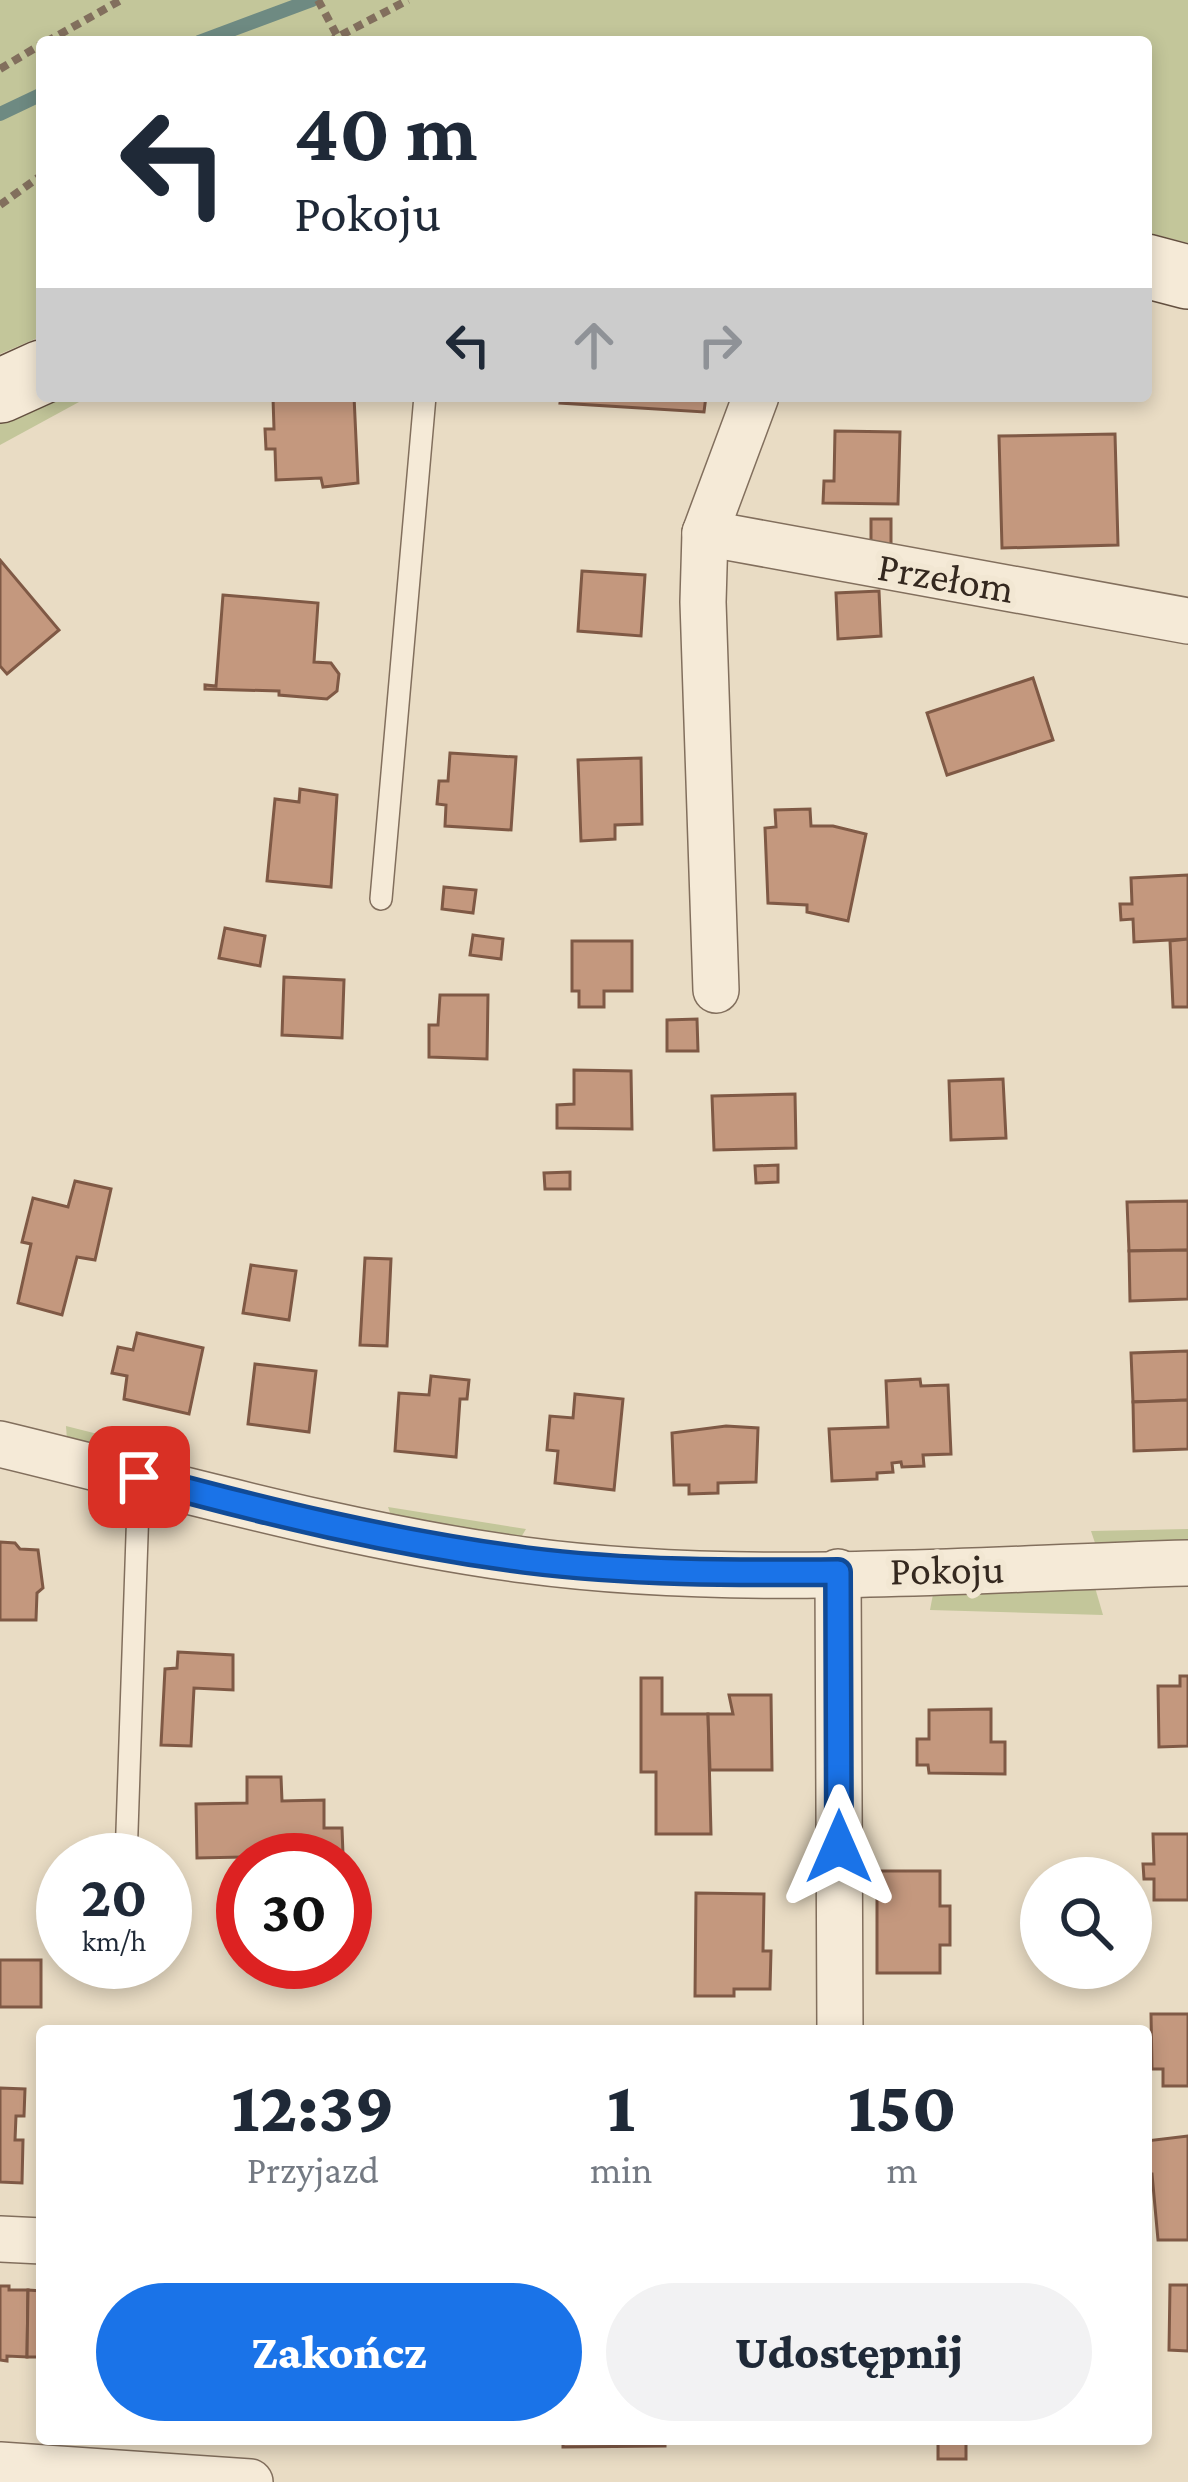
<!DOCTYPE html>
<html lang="pl">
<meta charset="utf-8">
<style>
:root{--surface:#fff;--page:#f2f2f3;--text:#1f2937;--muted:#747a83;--accent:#1a73e8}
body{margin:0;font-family:"Crimson Pro",serif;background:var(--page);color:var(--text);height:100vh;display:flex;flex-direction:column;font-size:45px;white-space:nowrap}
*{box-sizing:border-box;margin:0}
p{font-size:39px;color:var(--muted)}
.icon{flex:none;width:66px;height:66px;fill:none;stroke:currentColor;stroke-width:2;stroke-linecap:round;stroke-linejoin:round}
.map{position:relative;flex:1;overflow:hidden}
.details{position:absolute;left:36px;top:2025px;width:1116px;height:420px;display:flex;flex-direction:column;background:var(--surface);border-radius:12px;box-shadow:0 6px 18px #0003}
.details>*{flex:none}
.hud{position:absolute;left:36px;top:36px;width:1116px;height:366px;border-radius:12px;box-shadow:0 6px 18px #0003;background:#fff;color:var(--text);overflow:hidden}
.buttons{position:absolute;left:1020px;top:1857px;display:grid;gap:24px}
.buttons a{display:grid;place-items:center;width:132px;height:132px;border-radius:50%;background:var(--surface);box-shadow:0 6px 18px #0003;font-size:60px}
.speed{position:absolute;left:36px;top:1833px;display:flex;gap:24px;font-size:60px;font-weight:700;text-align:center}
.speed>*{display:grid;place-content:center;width:156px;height:156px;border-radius:50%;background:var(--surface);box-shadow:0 6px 18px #0003;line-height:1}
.speed small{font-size:30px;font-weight:400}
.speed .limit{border:18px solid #d22;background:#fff;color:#111}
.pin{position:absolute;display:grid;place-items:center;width:102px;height:102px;color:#fff;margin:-51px;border-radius:24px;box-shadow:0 6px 18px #0006}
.me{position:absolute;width:132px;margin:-66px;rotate:0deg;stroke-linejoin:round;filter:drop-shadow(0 0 9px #0008)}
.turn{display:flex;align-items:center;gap:42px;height:252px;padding:0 60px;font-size:54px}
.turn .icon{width:156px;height:156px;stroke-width:2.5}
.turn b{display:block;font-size:84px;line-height:102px}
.lanes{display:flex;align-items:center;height:114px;padding:0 60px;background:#0003;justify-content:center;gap:60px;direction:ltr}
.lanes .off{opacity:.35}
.eta{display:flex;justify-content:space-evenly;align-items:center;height:204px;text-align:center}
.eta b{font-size:72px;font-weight:800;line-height:84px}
.cta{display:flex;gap:24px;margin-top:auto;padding:24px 60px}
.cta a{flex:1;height:138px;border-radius:72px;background:var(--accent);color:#fff;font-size:48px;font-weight:800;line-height:138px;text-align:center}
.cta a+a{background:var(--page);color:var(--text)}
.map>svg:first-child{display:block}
</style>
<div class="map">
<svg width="1188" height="2482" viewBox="0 0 1188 2482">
<rect width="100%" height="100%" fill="#e9dcc4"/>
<!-- green -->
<g fill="#c3c69a">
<polygon points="0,0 1188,0 1188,243 1146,232 1146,42 42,42 42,336 0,354"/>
<polygon points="50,396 90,396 0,445 0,419"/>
<polygon points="66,1426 157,1449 150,1458 67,1440"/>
<polygon points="388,1507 526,1529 520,1539 392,1518"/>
<polygon points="1188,1529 1188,1540 1095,1543 1091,1531"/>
<polygon points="1094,1584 1103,1615 930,1610 934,1589"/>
</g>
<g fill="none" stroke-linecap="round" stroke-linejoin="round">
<!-- stream -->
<g stroke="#6e8a82" stroke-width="14">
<polyline points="199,42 312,0"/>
<polyline points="0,114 42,94"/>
</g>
</g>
<!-- building -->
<g fill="#c4987e" stroke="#7f5945" stroke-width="3">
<polygon points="354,396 358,483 323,487 321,478 276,480 275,449 266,449 265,429 274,429 273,398"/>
<polygon points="561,396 706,396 704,412 560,403"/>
<polygon points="835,431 900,432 898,504 823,503 824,481 834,481"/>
<polygon points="1115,434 1118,545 1002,548 999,436"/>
<rect x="871" y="519" width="20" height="26"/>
<polygon points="0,560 59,630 7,674 0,666"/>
<polygon points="582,571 645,575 641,636 578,631"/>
<polygon points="879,591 881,636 838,639 836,593"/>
<polygon points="223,595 318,603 314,662 331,663 339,674 337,691 327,699 279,695 279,691 205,689 205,685 216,686"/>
<polygon points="1033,678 1053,740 947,775 927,713"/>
<polygon points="450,753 516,757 511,830 445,826 446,805 437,804 439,781 448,781"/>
<polygon points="641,758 642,824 615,825 615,839 581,841 578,760"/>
<polygon points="300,789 337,795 331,887 267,881 275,799 299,802"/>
<polygon points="810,809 811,826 833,826 866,834 848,921 807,912 807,905 768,903 765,828 776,827 775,810"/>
<polygon points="1188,875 1188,939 1134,942 1133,919 1121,920 1120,904 1132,904 1131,878"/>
<polygon points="444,887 476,890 473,913 442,909"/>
<polygon points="225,928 265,936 260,966 219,958"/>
<polygon points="473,935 503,939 501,959 470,955"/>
<polygon points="1188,939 1188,1007 1173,1007 1170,941"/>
<polygon points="572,941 632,941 632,991 604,991 604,1007 579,1007 579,991 572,991"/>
<polygon points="284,977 344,980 342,1038 282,1035"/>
<polygon points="440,995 488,995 487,1059 429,1057 429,1025 438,1025"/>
<polygon points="697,1019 698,1051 667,1051 667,1020"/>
<polygon points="574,1070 631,1071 632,1129 557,1128 557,1105 574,1104"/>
<polygon points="1003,1079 1006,1138 951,1140 949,1081"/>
<polygon points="795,1094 796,1148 714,1150 712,1096"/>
<polygon points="778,1165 778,1182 756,1183 755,1166"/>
<polygon points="570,1172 570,1189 545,1189 544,1173"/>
<polygon points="75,1181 111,1189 95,1260 77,1257 62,1315 18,1303 31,1244 22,1242 33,1198 68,1207"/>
<polygon points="1188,1201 1188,1250 1129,1251 1127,1202"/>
<polygon points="1188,1250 1188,1299 1130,1301 1129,1251"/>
<polygon points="365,1258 391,1259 387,1346 360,1345"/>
<polygon points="251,1265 296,1271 289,1320 243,1313"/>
<polygon points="137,1333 203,1348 189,1414 124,1399 127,1376 112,1373 118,1347 133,1350"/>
<polygon points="1188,1351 1188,1400 1133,1402 1131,1353"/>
<polygon points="255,1364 316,1371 309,1432 248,1424"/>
<polygon points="431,1376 469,1380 467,1399 460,1399 456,1457 395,1451 399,1393 429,1395"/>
<polygon points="920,1379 921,1386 948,1385 951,1454 923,1455 924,1466 902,1467 901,1462 892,1463 893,1472 877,1473 877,1479 832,1481 829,1429 888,1427 886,1381"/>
<polygon points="575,1394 623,1399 614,1490 555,1483 558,1451 547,1450 550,1416 573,1418"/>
<polygon points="1188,1400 1188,1449 1134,1451 1133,1402"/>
<polygon points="726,1426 758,1428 756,1482 718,1483 718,1493 689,1494 689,1485 674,1485 672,1433"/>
<polygon points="0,1542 15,1543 20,1549 38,1550 43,1588 37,1593 36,1620 0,1620"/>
<polygon points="178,1652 233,1655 233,1690 194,1688 191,1746 161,1745 165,1669 177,1668"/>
<polygon points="1180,1676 1188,1676 1188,1746 1159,1747 1158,1686 1180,1686"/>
<polygon points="641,1678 662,1678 662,1714 708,1714 711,1834 656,1834 656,1772 641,1772"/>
<polygon points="729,1695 771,1695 772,1770 710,1770 708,1714 733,1714"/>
<polygon points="991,1709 991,1742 1005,1742 1005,1774 929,1773 928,1765 917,1765 917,1739 929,1739 929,1710"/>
<polygon points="247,1777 281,1777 282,1801 324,1800 324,1828 342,1828 343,1855 197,1858 196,1804 247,1803"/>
<polygon points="1153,1834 1188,1834 1188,1900 1154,1900 1154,1879 1144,1879 1143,1864 1154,1864"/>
<polygon points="331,1856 331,1860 261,1860 260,1857"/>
<polygon points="877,1871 940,1871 940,1906 950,1906 950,1945 940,1945 940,1973 877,1973"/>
<polygon points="696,1893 764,1894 763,1951 771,1951 770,1989 734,1989 734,1996 695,1996"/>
<rect x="0" y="1960" width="41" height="47"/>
<polygon points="1151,2014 1188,2014 1188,2086 1163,2086 1163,2069 1152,2069"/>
<polygon points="0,2088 25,2089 24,2116 16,2116 15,2140 23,2140 22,2183 0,2182"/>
<polygon points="1188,2136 1188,2240 1158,2240 1152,2174 1146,2174 1146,2141"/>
<polygon points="1170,2285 1188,2285 1188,2351 1169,2350"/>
<polygon points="0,2286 9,2286 9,2290 28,2290 27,2357 7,2356 7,2361 0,2360"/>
<polygon points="28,2290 42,2291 42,2357 27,2357"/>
<polygon points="563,2439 665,2439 665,2446 563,2447"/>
<rect x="938" y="2439" width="28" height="20"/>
</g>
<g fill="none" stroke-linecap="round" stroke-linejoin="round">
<defs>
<g id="lane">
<polyline points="381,899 425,396"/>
<polyline points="126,1860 139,1477"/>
</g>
<g id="street">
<polyline points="705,533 1188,621"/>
<polyline points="716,990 703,602 705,533 756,396"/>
<path d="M0,1444c174,42 346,92 524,116 217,29 446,9 664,3"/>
<polyline points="838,1572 840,2031"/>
<polyline points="0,2239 42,2241"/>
<polyline points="0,2465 250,2482"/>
</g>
<g id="secondary">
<polyline points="1146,266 1188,277"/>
<polyline points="0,391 42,372"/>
</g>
</defs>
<!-- lane casing -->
<use href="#lane" stroke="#826f5d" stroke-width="24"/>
<!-- street casing -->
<use href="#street" stroke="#826f5d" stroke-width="48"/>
<!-- secondary casing -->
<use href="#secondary" stroke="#645040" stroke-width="66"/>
<!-- path -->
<g stroke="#826f5d" stroke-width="8" stroke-dasharray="9 6" stroke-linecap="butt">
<polyline points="318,0 340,41"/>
<polyline points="46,42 121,0"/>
<polyline points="328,42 408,0"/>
<polyline points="0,69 42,44"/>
<polyline points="0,205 42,175"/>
</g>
<!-- lane -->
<use href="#lane" stroke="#f5ead7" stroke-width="21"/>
<!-- street -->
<use href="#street" stroke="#f5ead7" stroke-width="45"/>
<!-- secondary -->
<use href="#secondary" stroke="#f5ead7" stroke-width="63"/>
</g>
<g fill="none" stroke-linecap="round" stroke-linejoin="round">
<defs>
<path id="route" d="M139,1477c127,35 256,66 386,83 104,13 209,13 313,12l1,275"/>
</defs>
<!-- route casing -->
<use href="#route" stroke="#114b97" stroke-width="30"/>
<!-- route -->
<use href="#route" stroke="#1a73e8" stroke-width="21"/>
</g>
<g text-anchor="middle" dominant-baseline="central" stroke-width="12" stroke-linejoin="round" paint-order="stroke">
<!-- street labels -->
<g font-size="42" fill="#34281f" stroke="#f2e7d3">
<text transform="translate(946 577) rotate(10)">Przełom</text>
<text transform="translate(947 1569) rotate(-1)">Pokoju</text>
</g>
</g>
</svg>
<div class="buttons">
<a><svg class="icon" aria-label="search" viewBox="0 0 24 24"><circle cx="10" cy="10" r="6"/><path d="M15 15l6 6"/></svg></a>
</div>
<div class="speed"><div>20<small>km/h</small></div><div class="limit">30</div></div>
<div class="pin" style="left:139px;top:1477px;background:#d93025"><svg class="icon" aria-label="arrive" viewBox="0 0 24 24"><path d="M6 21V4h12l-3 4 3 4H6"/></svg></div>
<svg class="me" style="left:839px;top:1847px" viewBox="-20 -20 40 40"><path d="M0-17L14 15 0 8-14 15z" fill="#1a73e8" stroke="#fff" stroke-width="4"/></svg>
<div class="hud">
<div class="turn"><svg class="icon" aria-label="left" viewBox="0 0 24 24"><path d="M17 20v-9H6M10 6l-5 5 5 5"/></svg><div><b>40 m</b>Pokoju</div></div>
<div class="lanes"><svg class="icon" aria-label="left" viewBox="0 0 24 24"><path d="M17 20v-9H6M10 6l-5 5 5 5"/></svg><svg class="icon off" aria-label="ahead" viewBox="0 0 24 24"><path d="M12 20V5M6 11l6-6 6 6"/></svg><svg class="icon off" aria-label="right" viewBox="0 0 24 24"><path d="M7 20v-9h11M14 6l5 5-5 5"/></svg></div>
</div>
<section class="details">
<div class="eta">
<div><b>12:39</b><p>Przyjazd</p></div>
<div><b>1</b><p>min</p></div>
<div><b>150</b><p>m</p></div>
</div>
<div class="cta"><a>Zakończ</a><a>Udostępnij</a></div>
</section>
</div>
